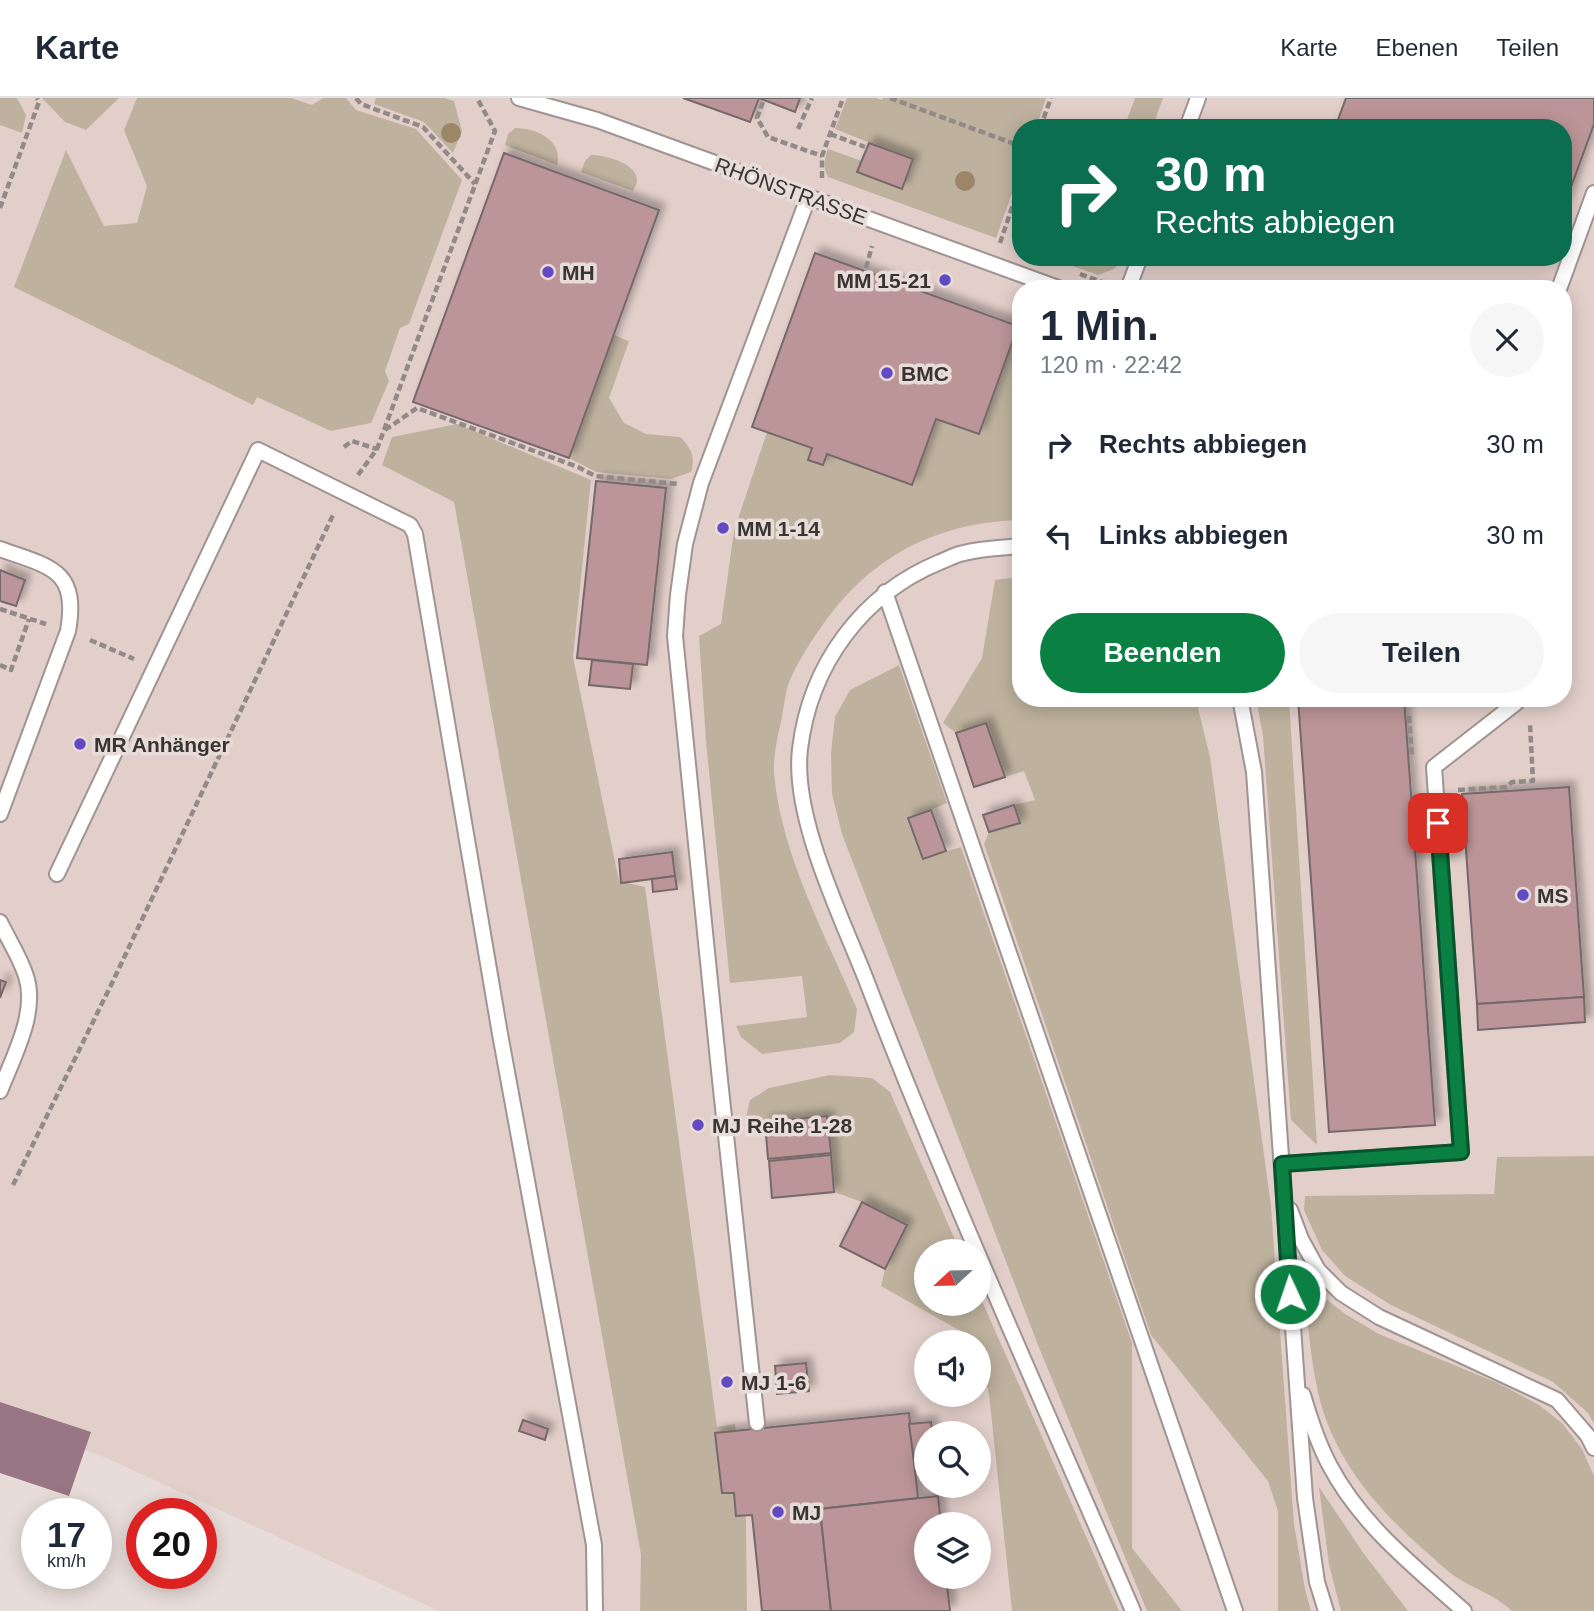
<!DOCTYPE html>
<html lang="de">
<meta charset="utf-8">
<style>
:root{--surface:#fff;--page:#f6f6f7;--text:#1f2937;--muted:#747a83;--line:#e0e1e3;--accent:#0b8043}
body{margin:0;font-family:Helvetica,sans-serif;background:var(--page);color:var(--text);height:100vh;display:flex;flex-direction:column;font-size:26px;white-space:nowrap}
*{box-sizing:border-box;margin:0}
p{font-size:23px;color:var(--muted)}
.icon{flex:none;width:38px;height:38px;fill:none;stroke:currentColor;stroke-width:2;stroke-linecap:round;stroke-linejoin:round}
.map{position:relative;flex:1;overflow:hidden}
.details{position:absolute;left:1012px;top:182px;width:560px;height:427px;display:flex;flex-direction:column;background:var(--surface);border-radius:28px;box-shadow:0 4px 18px #0003}
.details>*{flex:none}
.hud{position:absolute;left:1012px;top:21px;width:560px;height:147px;border-radius:28px;box-shadow:0 4px 18px #0003;background:#0b6e4f;color:#fff;overflow:hidden}
.needle{width:46px;rotate:248deg}
.fabs{position:absolute;left:914px;top:1141px;display:grid;gap:14px}
.fabs a{display:grid;place-items:center;width:77px;height:77px;border-radius:50%;background:var(--surface);box-shadow:0 4px 18px #0003;font-size:35px}
.speed{position:absolute;left:21px;top:1400px;display:flex;gap:14px;font-size:35px;font-weight:700;text-align:center}
.speed>*{display:grid;place-content:center;width:91px;height:91px;border-radius:50%;background:var(--surface);box-shadow:0 4px 18px #0003;line-height:1}
.speed small{font-size:18px;font-weight:400}
.speed .limit{border:10px solid #d22;background:#fff;color:#111}
.pin{position:absolute;display:grid;place-items:center;width:60px;height:60px;color:#fff;margin:-30px;border-radius:14px;box-shadow:0 4px 10px #0006}
.me{position:absolute;width:77px;margin:-38px;rotate:357deg;stroke-linejoin:round;filter:drop-shadow(0 0 5px #0008)}
.turn{display:flex;align-items:center;gap:24px;height:147px;padding:0 28px;font-size:32px}
.turn .icon{width:91px;height:91px;stroke-width:2.5}
.turn b{display:block;font-size:49px;line-height:60px}
.round{display:grid;place-items:center;flex:none;width:74px;height:74px;border-radius:37px;background:var(--page)}
.summary{display:flex;align-items:center;justify-content:space-between;height:119px;padding:0 28px}
h1{font-size:42px;font-weight:700;line-height:52px}
.cta{display:flex;gap:14px;margin-top:auto;padding:14px 28px}
.cta a{flex:1;height:80px;border-radius:42px;background:var(--accent);color:#fff;font-size:28px;font-weight:700;line-height:80px;text-align:center}
.cta a+a{background:var(--page);color:var(--text)}
ul{padding:0;list-style:none}
li{display:flex;align-items:center;gap:21px;height:91px;padding:0 28px}
li div{flex:1}
li b{display:block;font-size:26px}
li em{font-style:normal}
header{display:flex;align-items:center;gap:42px;box-sizing:border-box;height:98px;padding:0 35px;background:var(--surface);border-bottom:2px solid var(--line)}
header strong{font-size:33px}
nav{display:flex;gap:38px;margin-inline-start:auto;font-size:24px}
.map>svg:first-child{display:block}
</style>
<header>
<strong>Karte</strong>
<nav><a>Karte</a><a>Ebenen</a><a>Teilen</a></nav>
</header>
<div class="map">
<svg width="1594" height="1513" viewBox="0 0 1594 1513">
<defs>
<filter id="shadow"><feDropShadow dx="6" dy="-6" stdDeviation="3.5" flood-color="#0004"/></filter>
</defs>
<rect width="100%" height="100%" fill="#e7dcd8"/>
<!-- built -->
<path fill="#e3cfca" fill-rule="evenodd" d="M0,0h1594v1513h-1155l-335,-154 -104,-37zM1020,30h543v129h-543zM1020,191h543v409h-543zM926,1153h52v53h-52zM926,1244h52v53h-52zM926,1335h52v53h-52zM926,1426h52v53h-52z"/>
<!-- green -->
<g fill="#beb29e">
<polygon points="0,0 17,0 26,17 22,35 0,27"/>
<polygon points="42,0 119,0 86,32 65,24"/>
<polygon points="137,0 291,0 312,7 323,0 346,0 356,12 416,31 462,82 409,226 400,230 385,273 389,283 371,325 331,333 257,299 253,307 14,189 66,52 104,128 137,125 147,88 124,32"/>
<polygon points="376,0 444,0 454,3 462,33 453,55 424,24 374,6"/>
<path d="M847,0h29l6,2 1,-2h163l-10,30h-16v43l-24,67 -168,-61c-5,-10 -4,-18 0,-28l34,12 -4,12 44,15 11,-28 -78,-31z"/>
<polygon points="1135,0 1163,0 1152,30 1124,30"/>
<path d="M515,30c20,0 49,12 42,37l-52,-20 3,-11z"/>
<path d="M591,57c13,0 47,8 46,26 0,4 -3,7 -4,10l-52,-19 4,-11z"/>
<polygon points="1054,159 1124,159 1114,171 1098,177 1053,161"/>
<path d="M1020,222v200c-87,3 -152,38 -201,110 -11,16 -24,36 -31,55 -3,10 -4,21 -6,32 -4,18 -9,39 -8,57 8,83 51,160 83,235l-3,23 -14,11 -78,11 -21,-17 -5,-11 71,-9 -5,-41 -72,7 -24,-242 -7,-105 22,-12 13,-93 33,-99 45,16 -4,12 15,5 4,-11 85,31 24,-66 43,15z"/>
<path d="M614,237l15,6 -20,57 15,25 22,11 34,3c11,11 16,20 11,35l-20,7 -75,-7 -27,-14z"/>
<polygon points="457,326 591,382 573,559 619,783 645,789 717,1329 735,1326 746,1423 747,1513 640,1513 641,1457 454,404 382,367 392,339"/>
<polygon points="1020,479 1020,600 1194,600 1197,606 1210,659 1271,1108 1294,1426 1305,1491 1311,1513 1278,1513 1278,1413 1268,1383 1151,1237 984,746 989,734 1020,724 1014,707 1035,702 1024,673 1005,679 986,625 956,635 943,625 982,560 995,482"/>
<polygon points="899,567 947,705 908,721 923,761 961,749 1132,1245 1132,1450 1182,1513 1147,1513 1038,1247 842,736 832,696 831,655 835,619 850,592"/>
<polygon points="1256,600 1289,600 1317,1047 1291,1022 1263,638"/>
<path d="M830,977l42,3 18,14 70,159h-34v53h52v-12l141,319h-107l-23,-217c-3,-16 -11,-36 -11,-52h-8l-6,-9 -83,-47 4,-17 22,-44 -45,-23 -28,-10 -7,-76 -62,6 -19,-4 4,-18 19,-12z"/>
<polygon points="1594,1058 1594,1326 1588,1315 1553,1284 1391,1207 1345,1178 1322,1152 1304,1112 1305,1098 1494,1096 1497,1059"/>
<path d="M1303,1177l18,20 24,19 34,20 121,50 39,21 23,18 20,26 12,27v135h-82c-18,-17 -39,-22 -59,-36 -10,-7 -19,-17 -29,-25 -51,-45 -96,-98 -108,-168 -7,-35 -9,-71 -13,-107z"/>
<polygon points="1319,1389 1364,1456 1408,1513 1341,1513 1329,1467"/>
</g>
<!-- water -->
<polygon fill="#987684" points="0,1304 91,1334 69,1398 0,1375"/>
<!-- building -->
<g fill="#bc9598" stroke="#74696a" stroke-width="2" filter="url(#shadow)">
<polygon points="683,0 800,0 795,14 759,0 750,24"/>
<polygon points="1346,0 1594,0 1594,26 1563,111 1563,30 1335,30"/>
<polygon points="869,45 913,61 902,91 857,74"/>
<polygon points="504,55 659,112 569,360 413,304"/>
<polygon points="815,155 1018,228 979,336 936,321 912,387 827,356 823,367 808,362 812,350 752,329"/>
<polygon points="596,383 666,390 647,567 577,560"/>
<polygon points="0,472 25,482 16,508 0,503"/>
<polygon points="592,562 633,566 630,591 589,587"/>
<polygon points="1298,600 1404,600 1435,1027 1329,1034"/>
<polygon points="986,625 1005,679 974,689 956,635"/>
<polygon points="1569,689 1584,899 1477,906 1462,696"/>
<polygon points="1014,707 1020,725 989,734 983,717"/>
<polygon points="931,712 946,753 923,761 908,720"/>
<polygon points="672,754 675,778 621,785 619,761"/>
<polygon points="675,778 677,791 653,794 652,781"/>
<polygon points="0,882 6,884 0,900"/>
<polygon points="1584,899 1585,924 1478,932 1477,906"/>
<polygon points="827,1018 831,1055 768,1061 765,1024"/>
<polygon points="831,1057 834,1094 772,1100 769,1063"/>
<polygon points="862,1104 907,1127 885,1171 840,1148"/>
<polygon points="806,1265 809,1293 777,1296 775,1268"/>
<polygon points="909,1315 918,1400 820,1411 831,1513 762,1513 752,1417 736,1418 734,1395 722,1395 715,1335"/>
<polygon points="523,1322 548,1331 545,1342 519,1333"/>
<polygon points="931,1324 932,1335 926,1335 926,1369 915,1371 909,1326"/>
<polygon points="938,1398 941,1426 926,1426 926,1479 946,1479 950,1513 831,1513 820,1411"/>
</g>
<g fill="none" stroke-linecap="round" stroke-linejoin="round">
<defs>
<g id="service">
<polyline points="519,0 597,22 1061,191"/>
<polyline points="1187,30 1198,0"/>
<polyline points="1128,191 1140,159"/>
<polyline points="1559,191 1594,95"/>
<path d="M1020,448c-18,2 -38,2 -56,7 -8,1 -16,6 -24,9 -78,32 -130,103 -140,187 -8,67 40,165 65,228 82,214 177,423 268,634"/>
<path d="M0,451c50,18 79,20 68,82l-68,183"/>
<polyline points="885,494 1235,1513"/>
<polyline points="1240,600 1254,674 1305,1400 1317,1484 1326,1513"/>
<polyline points="57,776 258,352 410,427 415,436 500,936 594,1447 595,1513"/>
<path d="M0,824c8,17 20,35 26,54 12,37 -13,81 -26,115"/>
<polyline points="1282,1066 1461,1054 1434,669 1516,605 1516,600"/>
<polyline points="1290,1112 1301,1141 1318,1172 1341,1195 1379,1219 1557,1302 1588,1338 1594,1350"/>
<path d="M1303,1297c7,24 15,49 27,71 31,59 85,101 134,145"/>
<polyline points="757,1325 720,982 675,538 678,497 685,446 701,385 808,100"/>
</g>
</defs>
<!-- service casing -->
<use href="#service" stroke="#9f9491" stroke-width="18"/>
<!-- path -->
<g stroke="#928a87" stroke-width="4.5" stroke-dasharray="7 3.5" stroke-linecap="butt">
<polyline points="356,0 361,6 423,29 475,86"/>
<polyline points="890,0 1020,48"/>
<polyline points="763,4 757,20 768,39 822,58"/>
<polyline points="1040,30 1051,0"/>
<polyline points="798,31 812,0"/>
<polyline points="830,36 865,49"/>
<polyline points="822,80 822,58 843,0"/>
<polyline points="0,110 39,4 37,0"/>
<polyline points="1000,145 1020,86"/>
<polyline points="866,170 872,148"/>
<polyline points="1080,176 1105,185"/>
<polyline points="385,332 417,310 578,369 595,378 678,386"/>
<polyline points="344,349 352,343 377,351"/>
<polyline points="358,377 377,351 495,33 477,0"/>
<polyline points="0,511 46,526"/>
<polyline points="90,542 134,561"/>
<polyline points="0,567 11,572 29,521"/>
<polyline points="1409,618 1412,659"/>
<polyline points="1458,692 1507,689 1512,684 1533,683 1530,626"/>
<polyline points="13,1087 113,883 333,417"/>
</g>
<!-- service -->
<use href="#service" stroke="#fff" stroke-width="14"/>
</g>
<!-- trees -->
<g fill="#9b8767">
<circle cx="451" cy="35" r="10"/>
<circle cx="965" cy="83" r="10"/>
</g>
<g fill="none" stroke-linecap="round" stroke-linejoin="round">
<defs>
<polyline id="route" points="1290,1196 1282,1066 1461,1054 1438,725"/>
</defs>
<!-- route casing -->
<use href="#route" stroke="#07532c" stroke-width="18"/>
<!-- route -->
<use href="#route" stroke="#0b8043" stroke-width="12"/>
</g>
<!-- markers -->
<g fill="#634ac3" stroke="#e7dcd8" stroke-width="2.5">
<circle cx="548" cy="174" r="7"/>
<circle cx="945" cy="182" r="7"/>
<circle cx="887" cy="275" r="7"/>
<circle cx="723" cy="430" r="7"/>
<circle cx="80" cy="646" r="7"/>
<circle cx="1523" cy="797" r="7"/>
<circle cx="698" cy="1027" r="7"/>
<circle cx="727" cy="1284" r="7"/>
<circle cx="778" cy="1414" r="7"/>
</g>
<g text-anchor="middle" dominant-baseline="central" stroke-width="7" stroke-linejoin="round" paint-order="stroke">
<!-- street labels -->
<g font-size="21" fill="#393533" stroke="#e7dcd8">
<text transform="translate(791 93) rotate(20)">RHÖNSTRASSE</text>
</g>
<!-- poi labels -->
<g font-size="21" font-weight="bold" fill="#393533" stroke="#e7dcd8" text-anchor="start">
<text x="562" y="174">MH</text>
<text x="931" y="182" text-anchor="end">MM 15-21</text>
<text x="901" y="275">BMC</text>
<text x="737" y="430">MM 1-14</text>
<text x="94" y="646">MR Anhänger</text>
<text x="1537" y="797">MS</text>
<text x="712" y="1027">MJ Reihe 1-28</text>
<text x="741" y="1284">MJ 1-6</text>
<text x="792" y="1414">MJ</text>
</g>
</g>
</svg>
<div class="fabs">
<a><svg class="needle" viewBox="-14 -14 28 28"><path d="M0-13l5 13h-10z" fill="#e53935"/><path d="M0 13l5-13h-10z" fill="#747a83"/></svg></a>
<a><svg class="icon" aria-label="sound" viewBox="0 0 24 24"><path d="M4 9h4l5-4v14l-5-4H4zM17 9q2 3 0 6"/></svg></a>
<a><svg class="icon" aria-label="search" viewBox="0 0 24 24"><circle cx="10" cy="10" r="6"/><path d="M15 15l6 6"/></svg></a>
<a><svg class="icon" aria-label="layers" viewBox="0 0 24 24"><path d="M12 4l9 5-9 5-9-5zM3 14l9 5 9-5"/></svg></a>
</div>
<div class="speed"><div>17<small>km/h</small></div><div class="limit">20</div></div>
<div class="pin" style="left:1438px;top:725px;background:#d93025"><svg class="icon" aria-label="arrive" viewBox="0 0 24 24"><path d="M6 21V4h12l-3 4 3 4H6"/></svg></div>
<svg class="me" style="left:1290px;top:1196px" viewBox="-20 -20 40 40"><circle r="17" fill="#0b8043" stroke="#fff" stroke-width="3"/><path d="M0-11L8 9 0 5-8 9z" fill="#fff"/></svg>
<div class="hud">
<div class="turn"><svg class="icon" aria-label="right" viewBox="0 0 24 24"><path d="M7 20v-9h11M14 6l5 5-5 5"/></svg><div><b>30 m</b>Rechts abbiegen</div></div>
</div>
<section class="details">
<div class="summary"><div><h1>1 Min.</h1><p>120 m · 22:42</p></div><a class="round"><svg class="icon" aria-label="close" viewBox="0 0 24 24"><path d="M6 6l12 12M18 6L6 18"/></svg></a></div>
<ul>
<li><svg class="icon" aria-label="right" viewBox="0 0 24 24"><path d="M7 20v-9h11M14 6l5 5-5 5"/></svg><div><b>Rechts abbiegen</b></div><em>30 m</em></li>
<li><svg class="icon" aria-label="left" viewBox="0 0 24 24"><path d="M17 20v-9H6M10 6l-5 5 5 5"/></svg><div><b>Links abbiegen</b></div><em>30 m</em></li>
</ul>
<div class="cta"><a>Beenden</a><a>Teilen</a></div>
</section>
</div>
